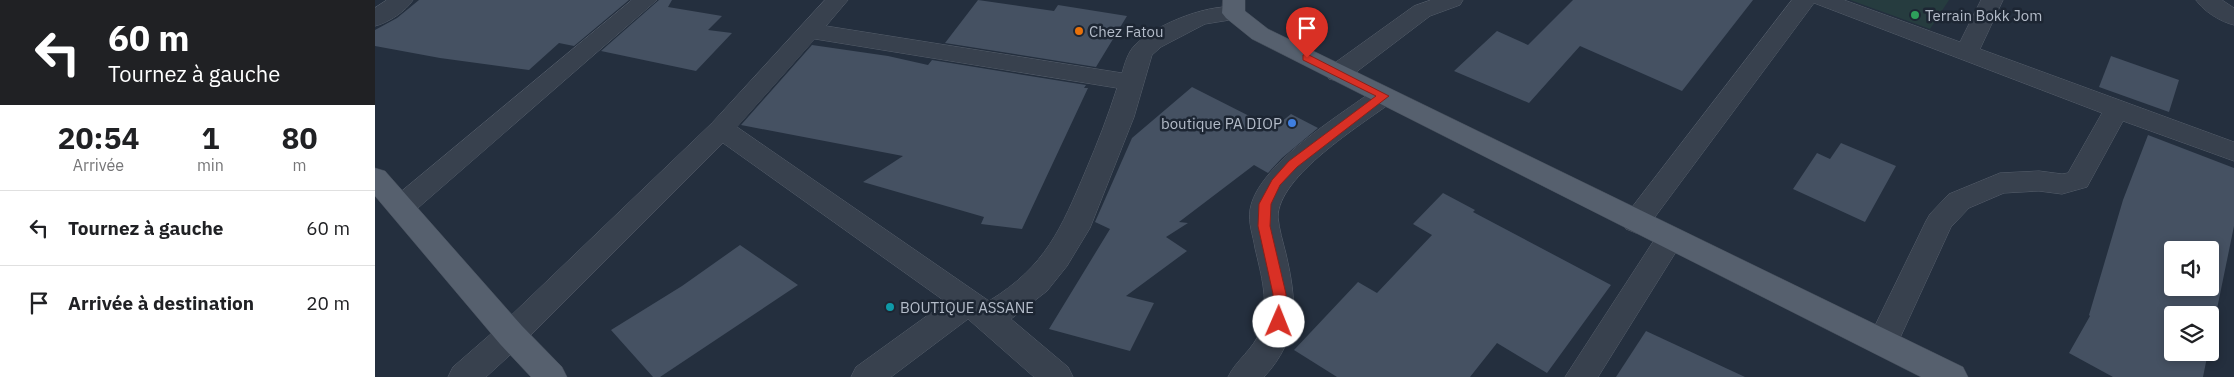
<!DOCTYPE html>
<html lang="fr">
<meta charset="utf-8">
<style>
:root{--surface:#fff;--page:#f2f2f2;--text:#202124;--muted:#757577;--line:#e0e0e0}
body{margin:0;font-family:"IBM Plex Sans",sans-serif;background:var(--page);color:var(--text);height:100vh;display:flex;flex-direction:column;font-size:19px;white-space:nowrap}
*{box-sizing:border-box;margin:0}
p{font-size:16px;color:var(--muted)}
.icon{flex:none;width:28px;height:28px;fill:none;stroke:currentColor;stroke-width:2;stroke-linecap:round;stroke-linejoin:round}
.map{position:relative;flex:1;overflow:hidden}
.side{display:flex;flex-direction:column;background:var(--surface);width:375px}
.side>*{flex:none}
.guide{background:#202124;color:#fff;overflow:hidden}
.tools{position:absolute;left:1789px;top:241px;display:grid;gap:10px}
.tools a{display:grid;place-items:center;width:55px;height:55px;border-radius:5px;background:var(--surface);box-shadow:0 2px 8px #0003;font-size:25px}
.pin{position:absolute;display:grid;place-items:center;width:42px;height:42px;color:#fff;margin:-51px -21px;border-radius:50% 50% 50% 0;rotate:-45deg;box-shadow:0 0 5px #0007}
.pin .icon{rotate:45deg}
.me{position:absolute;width:55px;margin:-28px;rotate:1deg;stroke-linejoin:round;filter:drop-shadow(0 0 4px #0008)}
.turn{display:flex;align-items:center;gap:18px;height:105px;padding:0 25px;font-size:22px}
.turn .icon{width:65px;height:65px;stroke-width:2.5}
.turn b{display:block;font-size:35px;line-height:42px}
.eta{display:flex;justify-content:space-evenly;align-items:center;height:85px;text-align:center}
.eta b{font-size:30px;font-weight:700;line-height:35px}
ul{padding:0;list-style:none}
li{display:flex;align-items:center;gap:15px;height:75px;padding:0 25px;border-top:1px solid var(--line)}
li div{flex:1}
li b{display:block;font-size:19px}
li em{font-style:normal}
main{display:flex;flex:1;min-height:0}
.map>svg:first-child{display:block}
</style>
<main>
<section class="side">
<div class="guide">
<div class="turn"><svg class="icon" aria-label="left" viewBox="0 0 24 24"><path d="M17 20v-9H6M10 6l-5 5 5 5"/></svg><div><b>60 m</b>Tournez à gauche</div></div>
</div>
<div class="eta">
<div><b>20:54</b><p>Arrivée</p></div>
<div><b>1</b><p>min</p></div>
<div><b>80</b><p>m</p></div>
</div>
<ul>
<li><svg class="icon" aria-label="left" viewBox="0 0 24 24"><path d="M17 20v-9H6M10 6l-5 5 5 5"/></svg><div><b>Tournez à gauche</b></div><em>60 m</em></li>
<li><svg class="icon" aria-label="arrive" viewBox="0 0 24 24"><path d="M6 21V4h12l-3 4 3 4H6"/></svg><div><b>Arrivée à destination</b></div><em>20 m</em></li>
</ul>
</section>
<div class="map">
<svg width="1859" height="377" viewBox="0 0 1859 377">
<rect width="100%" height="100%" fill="#242f3e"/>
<!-- green -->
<polygon fill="#263c3f" points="1475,0 1574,0 1555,29"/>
<!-- building -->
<g fill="#455162" fill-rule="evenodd">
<polygon points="44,0 254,0 199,46 184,43 154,70 65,58 0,46 0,30 22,18"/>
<polygon points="284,0 297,0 293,7 347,16 333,30 357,33 321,71 226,51"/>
<polygon points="603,0 679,11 683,5 752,16 721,67 570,43"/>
<polygon points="1198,0 1378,0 1307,91 1205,46 1154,103 1079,71 1122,31 1153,45"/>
<polygon points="437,45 513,56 553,65 557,60 711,85 709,88 713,88 647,229 606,224 609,217 488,182 528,156 366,125"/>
<polygon points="1736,56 1804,80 1794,112 1724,87"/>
<polygon points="817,87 892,125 894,123 900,127 916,114 943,128 907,158 893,173 879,165 804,222 813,223 791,237 812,251 751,296 779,303 755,351 674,329 735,229 720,222 757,138"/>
<path d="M1773,135l86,33v58l-24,117v-28h-37v37h35l-5,25h-90l-44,-24 21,-37 -1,-1 34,-115zM1798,250h37v38h-37z"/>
<polygon points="1466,143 1521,166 1490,222 1418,189 1442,153 1455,159"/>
<polygon points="1068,193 1100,210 1098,212 1236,285 1172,373 1122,343 1095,377 962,377 919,350 983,282 1002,293 1057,235 1038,224"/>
<polygon points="365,245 423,285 285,377 278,377 236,330 307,286"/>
<polygon points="1271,331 1370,377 1241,377"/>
</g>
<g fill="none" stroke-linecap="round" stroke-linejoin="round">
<defs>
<g id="minor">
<path d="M12,0h26c-7,11 -25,23 -38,26v-18z"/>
<polygon points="257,0 282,0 36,214 26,217 16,214 12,207 16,200"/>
<path d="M450,0h23l-22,26 296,47c3,-10 6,-21 13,-28 21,-21 78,-44 107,-37l4,5 -4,5 -37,6 -44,23 -9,8 -18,62 -44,111 -23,38 -20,25 -36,28 57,48 5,10h-39l-66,-58 -77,58h-40l5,-10 90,-65 -223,-159 -201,201 -36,33h-38l5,-10 47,-41 212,-203zM440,39l302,49c-9,28 -19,54 -31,82 -25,59 -40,96 -97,131l-252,-174z"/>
<polygon points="1056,0 1088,0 1085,5 1055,16 972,79 963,81 954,79 951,73 954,67 1039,6"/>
<polygon points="1417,0 1469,0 1585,42 1606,0 1628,0 1605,49 1859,142 1859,161 1748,121 1712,187 1687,194 1664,191 1629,193 1594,208 1576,227 1519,351 1508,355 1497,351 1492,342 1551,221 1555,214 1574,194 1625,173 1664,171 1687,174 1693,173 1727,113 1439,3 1271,229 1261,233 1251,229 1247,222 1251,215"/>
<path d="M1821,0h26l12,8v17c-13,-3 -31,-14 -38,-25z"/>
<path d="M1008,88l9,2 4,6 -4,6c-31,23 -114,74 -114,115 1,12 5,25 8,37 11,48 14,84 -22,123h-36c8,-17 26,-28 32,-46 10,-27 1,-57 -5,-83 -2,-13 -7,-25 -5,-38 7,-45 89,-94 124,-120z"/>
<polygon points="1295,228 1305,231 1309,239 1223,377 1190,377 1285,231"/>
</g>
<g id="major">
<polygon points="848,0 870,0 870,11 893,29 1588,367 1593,377 1546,377 877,39 851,18 847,13"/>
<polygon points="0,168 10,171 147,326 187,367 192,377 156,377 125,344 0,196"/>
</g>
</defs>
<!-- minor casing -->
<use href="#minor" stroke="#565f6c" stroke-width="1"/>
<!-- major casing -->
<use href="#major" stroke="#414a57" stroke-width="1"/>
<!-- minor -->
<use href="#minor" fill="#38414e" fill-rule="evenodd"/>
<!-- major -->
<use href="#major" fill="#56606e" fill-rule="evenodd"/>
</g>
<!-- route -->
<polygon fill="#d93025" stroke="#8d1f18" points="932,54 1014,96 922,167 905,185 896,204 895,226 911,294 911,322 909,325 900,325 898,322 898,294 883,226 884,204 897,180 914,161 1001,96 928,60 928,55"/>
<!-- markers -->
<circle fill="#2e9e5b" stroke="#1d2633" stroke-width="2" cx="1540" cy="15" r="5"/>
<circle fill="#e8710a" stroke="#1d2633" stroke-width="2" cx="704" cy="31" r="5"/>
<circle fill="#3f7fe0" stroke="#1d2633" stroke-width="2" cx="917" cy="123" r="5"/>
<circle fill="#0f9aa8" stroke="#1d2633" stroke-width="2" cx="515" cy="307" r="5"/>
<g text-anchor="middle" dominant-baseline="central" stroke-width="5" stroke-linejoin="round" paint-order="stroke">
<!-- poi labels -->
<g font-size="15" fill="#b4bcc9" stroke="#1d2633" text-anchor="start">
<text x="1550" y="15">Terrain Bokk Jom</text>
<text x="714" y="31">Chez Fatou</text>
<text x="907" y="123" text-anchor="end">boutique PA DIOP</text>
<text x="525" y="307">BOUTIQUE ASSANE</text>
</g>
</g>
</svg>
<div class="tools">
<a><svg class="icon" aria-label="sound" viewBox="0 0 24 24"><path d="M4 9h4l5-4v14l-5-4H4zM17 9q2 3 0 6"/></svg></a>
<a><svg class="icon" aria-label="layers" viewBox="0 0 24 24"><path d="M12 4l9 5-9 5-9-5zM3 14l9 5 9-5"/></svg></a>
</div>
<div class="pin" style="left:932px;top:58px;background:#d93025"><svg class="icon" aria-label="arrive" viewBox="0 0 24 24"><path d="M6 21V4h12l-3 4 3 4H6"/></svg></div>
<svg class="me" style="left:904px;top:322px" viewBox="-20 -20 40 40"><circle r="19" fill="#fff"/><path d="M0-13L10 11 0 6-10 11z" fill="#d93025"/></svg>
</div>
</main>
